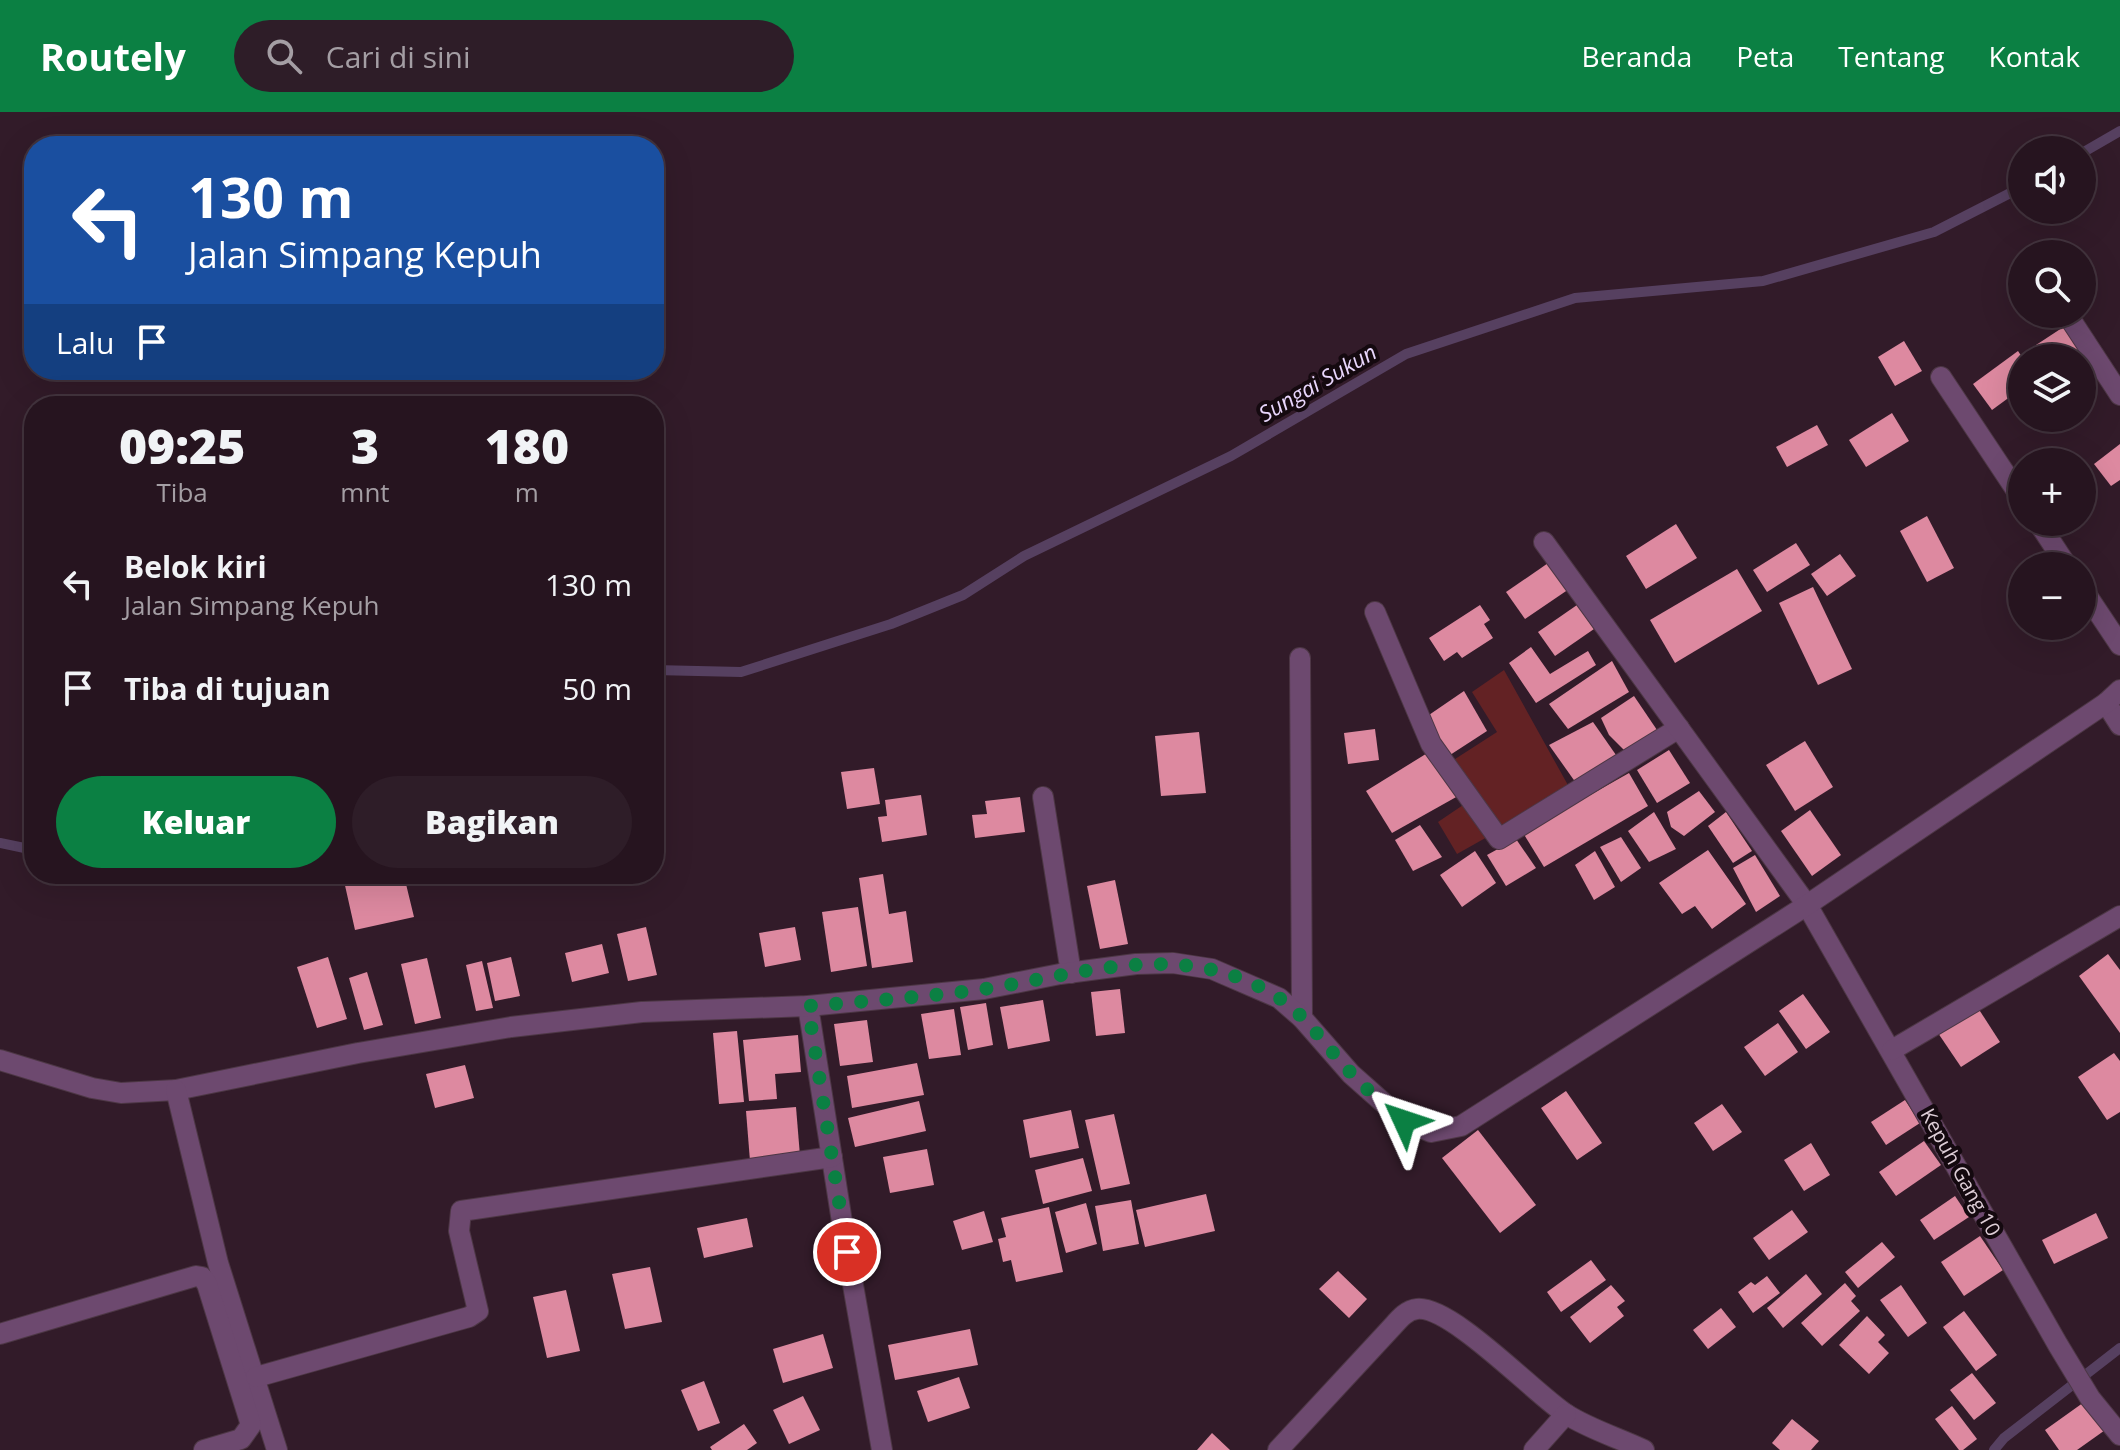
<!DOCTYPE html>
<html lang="id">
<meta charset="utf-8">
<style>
:root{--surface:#26141f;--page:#2e1d28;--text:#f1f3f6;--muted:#a49ea4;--line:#42333d;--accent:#0b8043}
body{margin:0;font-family:"Open Sans",sans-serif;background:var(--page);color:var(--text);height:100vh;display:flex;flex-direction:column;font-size:30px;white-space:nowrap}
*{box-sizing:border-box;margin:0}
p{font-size:26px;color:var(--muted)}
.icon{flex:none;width:44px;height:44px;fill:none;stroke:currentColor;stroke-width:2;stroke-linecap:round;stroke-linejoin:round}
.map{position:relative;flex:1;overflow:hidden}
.panel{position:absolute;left:24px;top:284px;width:640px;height:488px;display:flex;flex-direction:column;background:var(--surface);border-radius:32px;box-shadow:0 8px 32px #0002,0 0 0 2px var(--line)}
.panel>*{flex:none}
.banner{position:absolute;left:24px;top:24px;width:640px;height:244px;border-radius:32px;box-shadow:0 8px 32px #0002,0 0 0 2px var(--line);background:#1a4fa0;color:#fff;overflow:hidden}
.tools{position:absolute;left:2008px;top:24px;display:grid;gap:16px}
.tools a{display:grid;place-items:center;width:88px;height:88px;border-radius:50%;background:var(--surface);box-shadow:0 8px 32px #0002,0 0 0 2px var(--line);font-size:40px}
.pin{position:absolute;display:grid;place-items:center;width:68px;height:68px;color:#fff;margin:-34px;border:4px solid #fff;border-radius:50%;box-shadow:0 2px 8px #0007}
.me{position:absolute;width:88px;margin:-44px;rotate:312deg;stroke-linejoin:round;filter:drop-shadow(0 0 6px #0008)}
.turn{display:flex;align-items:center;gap:28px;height:168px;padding:0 32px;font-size:36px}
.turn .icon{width:104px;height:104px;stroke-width:2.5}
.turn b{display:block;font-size:56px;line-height:68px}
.then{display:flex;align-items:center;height:76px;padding:0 32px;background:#0003;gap:16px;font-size:30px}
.eta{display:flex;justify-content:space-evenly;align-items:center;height:136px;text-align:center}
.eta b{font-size:48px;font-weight:800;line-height:56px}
.primary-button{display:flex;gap:16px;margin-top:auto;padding:16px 32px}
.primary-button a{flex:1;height:92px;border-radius:48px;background:var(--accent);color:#fff;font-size:32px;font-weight:800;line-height:92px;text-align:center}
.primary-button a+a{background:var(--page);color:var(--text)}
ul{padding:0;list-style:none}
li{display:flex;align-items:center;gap:24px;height:104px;padding:0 32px}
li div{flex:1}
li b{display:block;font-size:30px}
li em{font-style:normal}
header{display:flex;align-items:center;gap:48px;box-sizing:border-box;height:112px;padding:0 40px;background:var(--accent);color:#fff}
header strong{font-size:38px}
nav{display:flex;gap:44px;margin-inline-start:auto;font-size:28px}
.search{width:560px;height:72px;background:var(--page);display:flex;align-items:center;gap:20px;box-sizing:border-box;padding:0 28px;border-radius:44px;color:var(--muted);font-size:30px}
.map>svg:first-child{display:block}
</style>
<header>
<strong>Routely</strong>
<div class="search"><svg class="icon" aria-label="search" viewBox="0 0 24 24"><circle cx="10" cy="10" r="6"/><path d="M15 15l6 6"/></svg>Cari di sini</div>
<nav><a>Beranda</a><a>Peta</a><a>Tentang</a><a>Kontak</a></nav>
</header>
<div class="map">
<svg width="2120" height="1338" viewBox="0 0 2120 1338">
<rect width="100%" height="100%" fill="#321b29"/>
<!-- green -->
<g fill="#632224">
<polygon points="1504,558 1569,675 1499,717 1452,649 1497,620 1472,580"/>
<polygon points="1466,691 1489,724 1457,742 1438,710"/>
</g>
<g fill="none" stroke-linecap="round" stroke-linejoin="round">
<!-- stream -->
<g stroke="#564060" stroke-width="10">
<polyline points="2082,41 2120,19"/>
<polyline points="654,558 741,560 891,512 963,483 1024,444 1231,344 1406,242 1575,186 1763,169 1934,120 2022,75"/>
<polyline points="0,731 34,738"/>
<polyline points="1994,1338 2004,1326 2120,1236"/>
</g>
</g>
<!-- building -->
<g fill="#dd89a0">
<polygon points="2065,214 2081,237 2067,246 2044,246 2036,233"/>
<polygon points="1904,229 1922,259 1895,274 1878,245"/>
<polygon points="2018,239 2022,245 2022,276 1992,298 1973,272"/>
<polygon points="1892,301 1909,329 1866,355 1849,328"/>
<polygon points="1817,313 1828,333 1787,355 1776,335"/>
<polygon points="2120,332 2120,368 2111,374 2094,352"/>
<polygon points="1927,404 1954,456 1927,470 1900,419"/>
<polygon points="1676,412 1697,446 1646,477 1626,444"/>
<polygon points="1796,431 1810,453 1767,480 1753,458"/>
<polygon points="1840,442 1856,464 1827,484 1811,462"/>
<polygon points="1554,447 1572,475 1525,507 1506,480"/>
<polygon points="1737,457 1762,499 1675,551 1650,508"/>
<polygon points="1813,475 1852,557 1818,573 1779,491"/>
<polygon points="1480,493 1490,508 1484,512 1493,526 1462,546 1457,540 1444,549 1429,526"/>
<polygon points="1577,493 1594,517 1555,544 1538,520"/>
<polygon points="1531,535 1550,562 1588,539 1596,553 1536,591 1509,551"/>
<polygon points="1612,549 1629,580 1568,617 1549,592"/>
<polygon points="1464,579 1487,619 1450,643 1426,605"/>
<polygon points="1634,584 1657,618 1625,639 1609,623 1601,606"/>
<polygon points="1593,610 1616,643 1576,671 1549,633"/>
<polygon points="1375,617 1379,648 1348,652 1344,621"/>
<polygon points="1199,620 1206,681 1161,684 1155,624"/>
<polygon points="1805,629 1833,675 1795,699 1766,653"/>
<polygon points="1669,638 1690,671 1657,691 1637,658"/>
<polygon points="1429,640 1458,684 1392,721 1366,679"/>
<polygon points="874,656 880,692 847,697 841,660"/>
<polygon points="1629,661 1648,694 1544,755 1523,721"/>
<polygon points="1699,679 1715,700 1684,724 1671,715 1667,700"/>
<polygon points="921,683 927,723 882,730 878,705 887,704 885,688"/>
<polygon points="1020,685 1025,720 975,726 972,703 987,702 985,689"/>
<polygon points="1810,698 1841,743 1812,764 1781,719"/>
<polygon points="1654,700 1676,737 1649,750 1628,719"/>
<polygon points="1726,700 1752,739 1733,751 1708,714"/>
<polygon points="1420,713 1442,745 1413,759 1395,728"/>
<polygon points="1621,725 1641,756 1621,770 1600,735"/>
<polygon points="1516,727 1536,756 1506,774 1487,743"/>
<polygon points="1708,738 1746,792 1712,817 1695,794 1682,802 1659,771"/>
<polygon points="1475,739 1496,771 1462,795 1440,763"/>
<polygon points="1595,739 1615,775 1594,788 1575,753"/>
<polygon points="1755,743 1780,784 1756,800 1733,756"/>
<polygon points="375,762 395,762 397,774 406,772 414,805 355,818 344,769"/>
<polygon points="883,762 889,802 906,799 913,850 872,856 859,766"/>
<polygon points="1115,768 1128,832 1100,837 1087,774"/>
<polygon points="858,795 867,854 831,860 822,800"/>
<polygon points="646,815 657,863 628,869 617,822"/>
<polygon points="795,815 801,848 765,855 759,821"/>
<polygon points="602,832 609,861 572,870 565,841"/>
<polygon points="2108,842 2120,858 2120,921 2079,864"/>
<polygon points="328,845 347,907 317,916 297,855"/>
<polygon points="511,845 520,884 495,889 487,851"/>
<polygon points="427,846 441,906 415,912 401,852"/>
<polygon points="482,849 493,896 476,899 466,853"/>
<polygon points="367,860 383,913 364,918 349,866"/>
<polygon points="1120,877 1125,921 1096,924 1091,880"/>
<polygon points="1803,882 1830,920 1806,937 1779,899"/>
<polygon points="1043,888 1050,929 1008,937 1000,895"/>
<polygon points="986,891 993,933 968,938 960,895"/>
<polygon points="1978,896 2000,930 1961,955 1938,921"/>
<polygon points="954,897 961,943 929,947 921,902"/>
<polygon points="867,908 873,950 840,954 834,912"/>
<polygon points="1778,911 1798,940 1765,964 1744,935"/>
<polygon points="737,919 744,990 719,992 713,921"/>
<polygon points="798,923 801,960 775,962 777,987 749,989 743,928"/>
<polygon points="2114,941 2120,949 2120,1000 2107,1008 2078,965"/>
<polygon points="917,951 924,983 852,996 847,964"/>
<polygon points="465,953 474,986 435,996 426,962"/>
<polygon points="1566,979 1602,1031 1577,1048 1541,996"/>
<polygon points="1905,988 1920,1011 1886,1033 1871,1010"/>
<polygon points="919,989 926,1019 855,1035 848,1006"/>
<polygon points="1722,992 1742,1020 1713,1039 1694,1011"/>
<polygon points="796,995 800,1044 750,1049 746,999"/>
<polygon points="1071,998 1079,1036 1030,1046 1023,1008"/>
<polygon points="1114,1002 1130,1072 1101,1078 1085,1008"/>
<polygon points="1478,1018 1536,1093 1500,1121 1442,1046"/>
<polygon points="1924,1029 1941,1053 1896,1084 1879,1060"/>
<polygon points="1811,1031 1830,1063 1804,1079 1784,1048"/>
<polygon points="927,1037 934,1073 890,1081 883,1045"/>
<polygon points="1083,1046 1092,1079 1043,1092 1035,1058"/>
<polygon points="1206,1082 1215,1119 1145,1135 1136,1098"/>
<polygon points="1955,1084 1969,1105 1934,1128 1920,1108"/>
<polygon points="1131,1088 1139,1132 1103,1139 1095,1094"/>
<polygon points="1086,1091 1097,1132 1066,1141 1055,1100"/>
<polygon points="1049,1095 1063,1160 1016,1170 1011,1148 1003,1150 998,1127 1006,1125 1001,1106"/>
<polygon points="1792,1098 1808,1120 1769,1148 1753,1126"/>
<polygon points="984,1099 993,1130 962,1138 953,1109"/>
<polygon points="2096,1101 2108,1126 2054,1152 2042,1128"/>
<polygon points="747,1106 753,1135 704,1146 697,1116"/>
<polygon points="1980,1124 2003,1158 1964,1184 1941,1150"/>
<polygon points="1882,1130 1895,1145 1858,1176 1845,1160"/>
<polygon points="1591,1148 1606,1168 1561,1200 1547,1180"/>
<polygon points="650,1155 662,1210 625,1217 612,1162"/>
<polygon points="1338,1159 1367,1187 1349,1206 1319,1177"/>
<polygon points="1806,1162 1822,1182 1783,1216 1767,1196"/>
<polygon points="1767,1164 1780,1181 1753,1201 1738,1180 1751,1170 1755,1173"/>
<polygon points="1845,1171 1856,1184 1851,1189 1860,1199 1822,1234 1801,1211"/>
<polygon points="1611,1173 1625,1189 1617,1195 1624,1204 1590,1231 1570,1205"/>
<polygon points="1901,1173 1927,1211 1908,1225 1880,1188"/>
<polygon points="566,1178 580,1239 547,1246 533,1185"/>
<polygon points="1721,1196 1736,1215 1708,1237 1693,1218"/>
<polygon points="1964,1199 1997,1243 1976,1259 1943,1215"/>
<polygon points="1867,1204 1885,1223 1878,1230 1889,1241 1869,1262 1839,1233"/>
<polygon points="970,1217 978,1253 895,1268 888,1233"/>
<polygon points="823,1222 833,1256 783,1271 773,1237"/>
<polygon points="1972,1261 1996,1291 1974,1308 1950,1278"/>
<polygon points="959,1265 970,1296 928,1310 917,1279"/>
<polygon points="704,1269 720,1311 698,1319 681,1278"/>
<polygon points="803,1284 820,1318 789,1332 773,1298"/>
<polygon points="2087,1288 2108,1316 2077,1338 2059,1338 2045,1318"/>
<polygon points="1952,1294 1977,1327 1963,1338 1959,1338 1935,1307"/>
<polygon points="1792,1307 1819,1329 1811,1338 1780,1338 1772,1331"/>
<polygon points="744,1312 757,1331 747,1338 712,1338 710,1335"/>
<polygon points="1212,1321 1230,1338 1197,1338"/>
</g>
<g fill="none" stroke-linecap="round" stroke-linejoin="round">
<defs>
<polyline id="lane" points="1375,500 1431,632 1499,727 1679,616"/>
<g id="street">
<polyline points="2067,202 2120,283"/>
<polyline points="1941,265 2022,387"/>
<polyline points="2038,410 2067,454"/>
<polyline points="1544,430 1807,793 2058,1233 2090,1286 2120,1323"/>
<polyline points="2082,476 2120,533"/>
<polyline points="1300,546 1302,906"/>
<polyline points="2106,591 2120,613"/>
<polyline points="1043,685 1071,861"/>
<polyline points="808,894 843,1116 882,1338"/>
<polyline points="1892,938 2120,804"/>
<polyline points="0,948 92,976 121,981 176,978 358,941 511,915 642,900 808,894 984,877 1060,862 1136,852 1173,851 1212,857 1279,886 1302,906 1351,962 1404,1009 1431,1020 1461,1014 1807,793 2106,591 2120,578"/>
<polyline points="176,978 218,1151 277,1338"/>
<polyline points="0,1222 196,1164 202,1165 207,1172 251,1313 241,1327 204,1338"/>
<polyline points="256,1265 469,1205 478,1199 459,1119 461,1099 832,1045"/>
<path d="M1278,1338l115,-124c7,-8 14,-16 24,-17 34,-4 119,86 149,105 23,15 53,24 78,36"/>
<polyline points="1534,1338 1566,1302"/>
</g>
</defs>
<!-- lane casing -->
<use href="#lane" stroke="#4d3745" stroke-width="22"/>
<!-- street casing -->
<use href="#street" stroke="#4d3745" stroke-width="22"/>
<!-- lane -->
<use href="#lane" stroke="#6d496f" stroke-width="20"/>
<!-- street -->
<use href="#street" stroke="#6d496f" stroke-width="20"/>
</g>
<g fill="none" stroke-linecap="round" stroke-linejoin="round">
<!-- route -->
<path stroke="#0b8043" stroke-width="14" stroke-dasharray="0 25.2" d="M847,1140l-39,-246c59,-5 118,-9 176,-17 100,-15 201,-52 295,9 28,18 48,50 71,74 16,18 36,33 54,49"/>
</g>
<g text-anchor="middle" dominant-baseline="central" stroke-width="8" stroke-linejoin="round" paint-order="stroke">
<!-- street labels -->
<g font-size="20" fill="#ddcdd6" stroke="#14090f">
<text transform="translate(1961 1060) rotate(61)">Kepuh Gang 10</text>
</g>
<!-- water labels -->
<g font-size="22" font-style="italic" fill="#e9d7fd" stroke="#14090f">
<text transform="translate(1317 270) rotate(-30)">Sungai Sukun</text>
</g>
</g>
</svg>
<div class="tools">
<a><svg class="icon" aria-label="sound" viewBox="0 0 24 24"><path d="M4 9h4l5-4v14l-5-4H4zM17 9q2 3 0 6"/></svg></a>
<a><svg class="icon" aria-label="search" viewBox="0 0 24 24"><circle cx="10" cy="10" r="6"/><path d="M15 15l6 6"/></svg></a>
<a><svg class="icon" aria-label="layers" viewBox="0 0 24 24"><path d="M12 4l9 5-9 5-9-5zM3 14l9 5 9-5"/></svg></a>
<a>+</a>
<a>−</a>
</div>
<div class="pin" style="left:847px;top:1140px;background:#d93025"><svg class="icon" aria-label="arrive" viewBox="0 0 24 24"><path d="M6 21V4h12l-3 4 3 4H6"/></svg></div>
<svg class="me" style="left:1404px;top:1009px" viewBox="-20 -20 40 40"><path d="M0-17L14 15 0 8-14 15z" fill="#0b8043" stroke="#fff" stroke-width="4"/></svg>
<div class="banner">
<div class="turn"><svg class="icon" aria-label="left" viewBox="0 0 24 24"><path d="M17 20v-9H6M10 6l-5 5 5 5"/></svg><div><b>130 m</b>Jalan Simpang Kepuh</div></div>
<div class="then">Lalu<svg class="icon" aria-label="arrive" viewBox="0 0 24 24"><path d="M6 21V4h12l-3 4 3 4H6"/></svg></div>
</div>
<section class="panel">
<div class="eta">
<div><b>09:25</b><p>Tiba</p></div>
<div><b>3</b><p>mnt</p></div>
<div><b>180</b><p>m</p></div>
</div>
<ul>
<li><svg class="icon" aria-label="left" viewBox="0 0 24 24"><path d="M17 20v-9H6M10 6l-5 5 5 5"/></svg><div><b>Belok kiri</b><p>Jalan Simpang Kepuh</p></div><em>130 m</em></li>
<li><svg class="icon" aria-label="arrive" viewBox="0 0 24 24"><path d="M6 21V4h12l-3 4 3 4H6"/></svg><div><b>Tiba di tujuan</b></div><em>50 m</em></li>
</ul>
<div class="primary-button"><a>Keluar</a><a>Bagikan</a></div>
</section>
</div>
